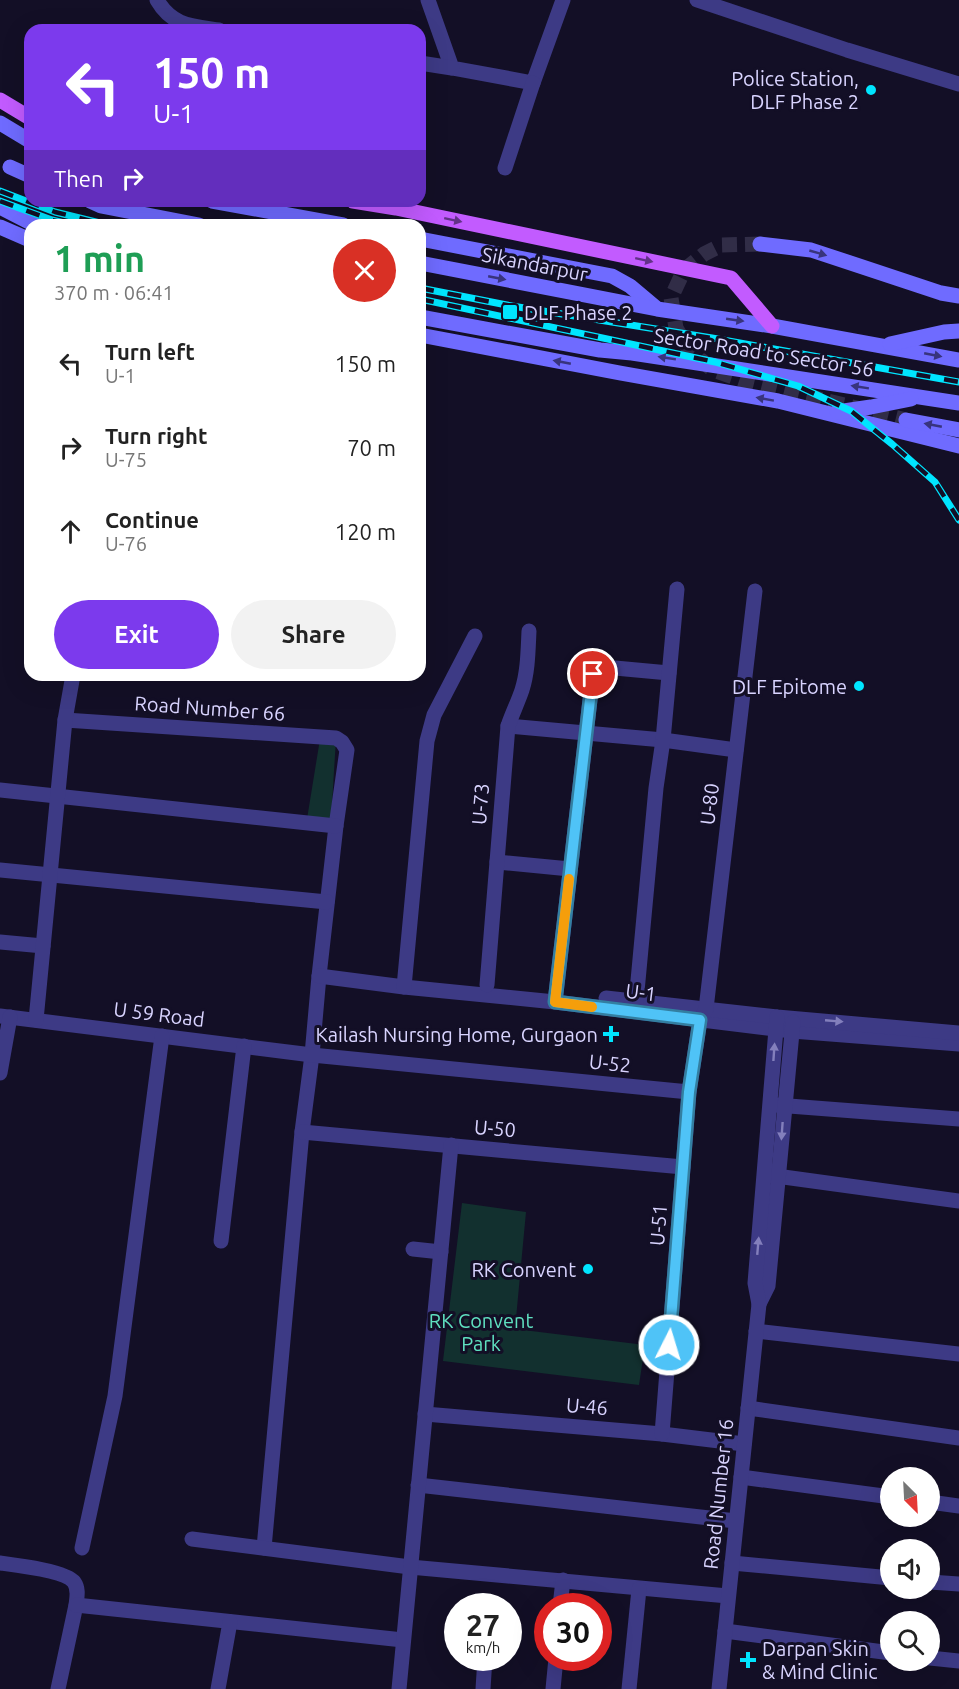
<!DOCTYPE html>
<meta charset="utf-8">
<style>
:root{--surface:#fff;--page:#f2f2f2;--text:#222;--muted:#767676;--accent:#7c3aed}
body{margin:0;font-family:Ubuntu,sans-serif;background:var(--page);color:var(--text);height:100vh;display:flex;flex-direction:column;font-size:22px;white-space:nowrap}
*{box-sizing:border-box;margin:0}
p{font-size:20px;color:var(--muted)}
.icon{flex:none;width:33px;height:33px;fill:none;stroke:currentColor;stroke-width:2;stroke-linecap:round;stroke-linejoin:round}
.map{position:relative;flex:1;overflow:hidden}
.details{position:absolute;left:24px;top:219px;width:402px;height:462px;display:flex;flex-direction:column;background:var(--surface);border-radius:18px;box-shadow:0 6px 24px #0002}
.details>*{flex:none}
.hud{position:absolute;left:24px;top:24px;width:402px;height:183px;border-radius:18px;box-shadow:0 6px 24px #0002;background:#7c3aed;color:#fff;overflow:hidden}
.needle{width:39px;rotate:156deg}
.fabs{position:absolute;left:880px;top:1467px;display:grid;gap:12px}
.fabs a{display:grid;place-items:center;width:60px;height:60px;border-radius:50%;background:var(--surface);box-shadow:0 6px 24px #0002;font-size:30px}
.speed{position:absolute;left:444px;top:1593px;display:flex;gap:12px;font-size:30px;font-weight:700;text-align:center}
.speed>*{display:grid;place-content:center;width:78px;height:78px;border-radius:50%;background:var(--surface);box-shadow:0 6px 24px #0002;line-height:1}
.speed small{font-size:15px;font-weight:400}
.speed .limit{border:9px solid #d22;background:#fff;color:#111}
.pin{position:absolute;display:grid;place-items:center;width:51px;height:51px;color:#fff;margin:-26px;border:3px solid #fff;border-radius:50%;box-shadow:0 2px 6px #0007}
.me{position:absolute;width:66px;margin:-33px;rotate:5deg;stroke-linejoin:round;filter:drop-shadow(0 0 4px #0008)}
.turn{display:flex;align-items:center;gap:21px;height:126px;padding:0 30px;font-size:27px}
.turn .icon{width:78px;height:78px;stroke-width:2.5}
.turn b{display:block;font-size:42px;line-height:51px}
.then{display:flex;align-items:center;height:57px;padding:0 30px;background:#0003;gap:12px;font-size:22px}
.round{display:grid;place-items:center;flex:none;width:63px;height:63px;border-radius:32px;background:var(--page)}
.overview{display:flex;align-items:center;justify-content:space-between;height:102px;padding:0 30px}
h1{font-size:36px;font-weight:600;line-height:45px;color:#1e9e55}
.action{display:flex;gap:12px;margin-top:auto;padding:12px 30px}
.action a{flex:1;height:69px;border-radius:36px;background:var(--accent);color:#fff;font-size:24px;font-weight:600;line-height:69px;text-align:center}
.action a+a{background:var(--page);color:var(--text)}
ul{padding:0;list-style:none}
li{display:flex;align-items:center;gap:18px;height:84px;padding:0 30px}
li div{flex:1}
li b{display:block;font-size:22px}
li em{font-style:normal}
.map>svg:first-child{display:block}
</style>
<div class="map">
<svg width="959" height="1689" viewBox="0 0 959 1689">
<rect width="100%" height="100%" fill="#130f26"/>
<!-- green -->
<g fill="#12302f">
<polygon points="320,739 336,739 331,820 307,819"/>
<polygon points="462,1203 526,1212 515,1329 645,1345 639,1385 443,1361"/>
</g>
<g fill="none" stroke-linecap="round" stroke-linejoin="round">
<!-- secondary-tunnel -->
<polyline stroke="#312d47" stroke-width="15" stroke-dasharray="15 8" stroke-linecap="butt" points="760,244 722,245 704,254 684,270 671,298 676,328 689,350 713,370 745,381 906,420"/>
<!-- street -->
<g stroke="#3d3a85" stroke-width="15">
<path d="M157,0c15,26 35,26 62,30"/>
<polyline points="428,0 452,68 533,83 563,0"/>
<polyline points="697,0 847,50 959,84"/>
<polyline points="420,63 452,68"/>
<polyline points="505,168 533,83"/>
<polyline points="615,668 669,673"/>
<polyline points="65,720 336,738 342,742 347,750 336,826 319,976 312,1055 302,1132 264,1548"/>
<polyline points="508,726 663,740 736,750"/>
<polyline points="0,790 336,826"/>
<polyline points="497,862 570,869"/>
<polyline points="0,870 327,902"/>
<polyline points="0,942 43,946"/>
<polyline points="319,976 404,987 555,1002 792,1031 959,1044"/>
<path d="M487,985l21,-259c4,-12 10,-24 14,-36 6,-19 6,-39 7,-59"/>
<polyline points="404,987 427,741 434,715 475,636"/>
<polyline points="606,998 777,1017 959,1033"/>
<polyline points="555,1002 593,674"/>
<polyline points="629,1008 636,1002 656,788 663,740 677,589"/>
<polyline points="0,1016 312,1055 689,1092"/>
<polyline points="36,1020 65,720 73,675"/>
<polyline points="0,1073 10,1017"/>
<polyline points="776,1105 959,1119"/>
<polyline points="302,1132 683,1167"/>
<polyline points="769,1175 959,1201"/>
<polyline points="221,1241 244,1046"/>
<polyline points="413,1249 441,1252"/>
<polyline points="759,1304 768,1286 793,1022"/>
<polyline points="756,1331 959,1354"/>
<polyline points="748,1408 959,1438"/>
<polyline points="425,1414 662,1434 744,1444"/>
<polyline points="662,1434 689,1092 700,1020 706,1009 755,591"/>
<polyline points="741,1477 891,1497"/>
<polyline points="418,1485 736,1521"/>
<polyline points="930,1502 959,1506"/>
<polyline points="192,1539 410,1567 728,1596"/>
<polyline points="82,1548 115,1396 162,1036"/>
<path d="M0,1563c15,2 66,8 74,19 5,7 3,15 2,23l-18,84"/>
<polyline points="732,1563 891,1578"/>
<polyline points="930,1582 959,1584"/>
<polyline points="76,1605 403,1640"/>
<polyline points="560,1606 563,1580"/>
<polyline points="725,1631 891,1653"/>
<polyline points="930,1658 959,1661"/>
<polyline points="218,1689 230,1622"/>
<polyline points="399,1689 451,1145"/>
<polyline points="483,1689 485,1658"/>
<polyline points="553,1689 556,1658"/>
<polyline points="629,1689 639,1589"/>
<polyline points="719,1689 759,1304 755,1283 777,1017"/>
</g>
<!-- secondary -->
<g stroke="#6f6bff" stroke-width="15">
<polyline points="0,123 30,141"/>
<polyline points="10,167 30,176"/>
<polyline points="90,201 101,206 199,225"/>
<polyline points="212,201 343,225"/>
<polyline points="0,207 35,225"/>
<polyline points="0,227 30,240"/>
<polyline points="420,239 612,276 630,286 655,307"/>
<polyline points="760,244 811,250 941,293 959,296"/>
<polyline points="420,263 657,309 772,326 959,360"/>
<polyline points="420,317 600,350 632,353 959,403"/>
<polyline points="420,335 620,373 778,401 959,446"/>
<polyline points="890,344 944,332 959,331"/>
<polyline points="837,412 871,407 911,399"/>
<polyline points="906,420 959,430"/>
</g>
<!-- primary -->
<g stroke="#c25bff" stroke-width="15">
<polyline points="0,100 30,118"/>
<polyline points="353,201 396,208 731,278 772,326"/>
</g>
<defs>
<g id="rail">
<polyline points="0,191 55,212 108,225"/>
<polyline points="0,201 52,220 68,224"/>
<polyline points="420,288 512,306 712,338 959,382"/>
<polyline points="420,299 715,362 798,386 851,411 892,444 935,482 959,520"/>
</g>
</defs>
<!-- rail casing -->
<use href="#rail" stroke="#00e5ff" stroke-width="7"/>
<!-- rail -->
<use href="#rail" stroke="#130f26" stroke-width="4.5" stroke-dasharray="14" stroke-linecap="butt"/>
</g>
<!-- one-way arrows -->
<defs><path id="oneway-solid" d="M-6-.8H1V-3.2L6.5 0L1 3.2V.8H-6Z" transform="scale(1.5)"/></defs>
<g fill="#623188">
<use href="#oneway-solid" transform="translate(453 220) rotate(12)"/>
<use href="#oneway-solid" transform="translate(644 260) rotate(12)"/>
</g>
<g fill="#38347d">
<use href="#oneway-solid" transform="translate(818 253) rotate(16)"/>
<use href="#oneway-solid" transform="translate(497 278) rotate(11)"/>
<use href="#oneway-solid" transform="translate(735 320) rotate(8)"/>
<use href="#oneway-solid" transform="translate(933 355) rotate(11)"/>
<use href="#oneway-solid" transform="translate(667 358) rotate(-171)"/>
<use href="#oneway-solid" transform="translate(562 362) rotate(-169)"/>
<use href="#oneway-solid" transform="translate(860 387) rotate(-171)"/>
<use href="#oneway-solid" transform="translate(765 399) rotate(-170)"/>
<use href="#oneway-solid" transform="translate(933 425) rotate(-169)"/>
</g>
<g fill="#837fbc">
<use href="#oneway-solid" transform="translate(834 1021) rotate(5)"/>
<use href="#oneway-solid" transform="translate(774 1052) rotate(-86)"/>
<use href="#oneway-solid" transform="translate(782 1131) rotate(94)"/>
<use href="#oneway-solid" transform="translate(758 1246) rotate(-85)"/>
</g>
<g fill="none" stroke-linecap="round" stroke-linejoin="round">
<defs>
<polyline id="route" points="593,674 555,1002 700,1020 689,1092 669,1345"/>
</defs>
<!-- route casing -->
<use href="#route" stroke="#337fa1" stroke-width="15"/>
<!-- route -->
<use href="#route" stroke="#4fc3f7" stroke-width="10"/>
<!-- slow -->
<polyline stroke="#f59e0b" stroke-width="10" points="569,879 555,1002 592,1007"/>
</g>
<!-- markers -->
<g fill="#00e5ff" stroke="#130f26" stroke-width="2">
<circle cx="871" cy="90" r="6"/>
<rect x="502" y="304" width="16" height="16" rx="3"/>
<circle cx="859" cy="686" r="6"/>
<path d="M608 1025h6v6h6v6h-6v6h-6v-6h-6v-6h6z"/>
<circle cx="588" cy="1269" r="6"/>
<path d="M745 1651h6v6h6v6h-6v6h-6v-6h-6v-6h6z"/>
</g>
<g text-anchor="middle" dominant-baseline="central" stroke-width="6" stroke-linejoin="round" paint-order="stroke">
<!-- poi labels -->
<g font-size="20" fill="#d9d4ff" stroke="#130f26" text-anchor="end">
<text x="859" y="78">Police Station,<tspan x="859" dy="23">DLF Phase 2</tspan></text>
<text x="524" y="312" text-anchor="start">DLF Phase 2</text>
<text x="847" y="686">DLF Epitome</text>
<text x="598" y="1034">Kailash Nursing Home, Gurgaon</text>
<text x="576" y="1269">RK Convent</text>
<text x="762" y="1648" text-anchor="start">Darpan Skin<tspan x="762" dy="23">&amp; Mind Clinic</tspan></text>
</g>
<!-- street labels -->
<g font-size="20" fill="#d9d4ff" stroke="#130f26">
<text transform="translate(535 264) rotate(11)">Sikandarpur</text>
<text transform="translate(764 352) rotate(9)">Sector Road to Sector 56</text>
<text transform="translate(210 708) rotate(4)">Road Number 66</text>
<text transform="translate(480 804) rotate(-85)">U-73</text>
<text transform="translate(709 804) rotate(-83)">U-80</text>
<text transform="translate(641 992) rotate(7)">U-1</text>
<text transform="translate(159 1014) rotate(7)">U 59 Road</text>
<text transform="translate(610 1063) rotate(6)">U-52</text>
<text transform="translate(495 1128) rotate(5)">U-50</text>
<text transform="translate(658 1225) rotate(-85)">U-51</text>
<text transform="translate(587 1406) rotate(5)">U-46</text>
<text transform="translate(718 1494) rotate(-84)">Road Number 16</text>
</g>
<!-- park labels -->
<g font-size="20" fill="#5fe0c0" stroke="#130f26">
<text x="481" y="1320">RK Convent<tspan x="481" dy="23">Park</tspan></text>
</g>
</g>
</svg>
<div class="fabs">
<a><svg class="needle" viewBox="-14 -14 28 28"><path d="M0-13l5 13h-10z" fill="#e53935"/><path d="M0 13l5-13h-10z" fill="#767676"/></svg></a>
<a><svg class="icon" aria-label="sound" viewBox="0 0 24 24"><path d="M4 9h4l5-4v14l-5-4H4zM17 9q2 3 0 6"/></svg></a>
<a><svg class="icon" aria-label="search" viewBox="0 0 24 24"><circle cx="10" cy="10" r="6"/><path d="M15 15l6 6"/></svg></a>
</div>
<div class="speed"><div>27<small>km/h</small></div><div class="limit">30</div></div>
<div class="pin" style="left:593px;top:674px;background:#d93025"><svg class="icon" aria-label="arrive" viewBox="0 0 24 24"><path d="M6 21V4h12l-3 4 3 4H6"/></svg></div>
<svg class="me" style="left:669px;top:1345px" viewBox="-20 -20 40 40"><circle r="17" fill="#4fc3f7" stroke="#fff" stroke-width="3"/><path d="M0-11L8 9 0 5-8 9z" fill="#fff"/></svg>
<div class="hud">
<div class="turn"><svg class="icon" aria-label="left" viewBox="0 0 24 24"><path d="M17 20v-9H6M10 6l-5 5 5 5"/></svg><div><b>150 m</b>U-1</div></div>
<div class="then">Then<svg class="icon" aria-label="right" viewBox="0 0 24 24"><path d="M7 20v-9h11M14 6l5 5-5 5"/></svg></div>
</div>
<section class="details">
<div class="overview"><div><h1>1 min</h1><p>370 m · 06:41</p></div><a class="round" style="background:#d93025;color:#fff"><svg class="icon" aria-label="close" viewBox="0 0 24 24"><path d="M6 6l12 12M18 6L6 18"/></svg></a></div>
<ul>
<li><svg class="icon" aria-label="left" viewBox="0 0 24 24"><path d="M17 20v-9H6M10 6l-5 5 5 5"/></svg><div><b>Turn left</b><p>U-1</p></div><em>150 m</em></li>
<li><svg class="icon" aria-label="right" viewBox="0 0 24 24"><path d="M7 20v-9h11M14 6l5 5-5 5"/></svg><div><b>Turn right</b><p>U-75</p></div><em>70 m</em></li>
<li><svg class="icon" aria-label="ahead" viewBox="0 0 24 24"><path d="M12 20V5M6 11l6-6 6 6"/></svg><div><b>Continue</b><p>U-76</p></div><em>120 m</em></li>
</ul>
<div class="action"><a>Exit</a><a>Share</a></div>
</section>
</div>
